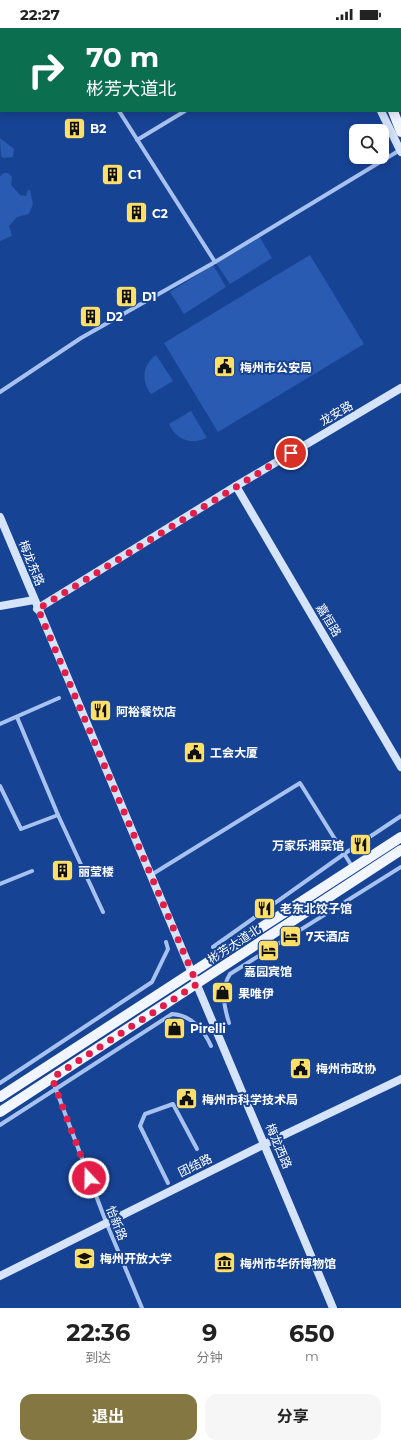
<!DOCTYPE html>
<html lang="zh">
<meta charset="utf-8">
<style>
:root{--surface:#fff;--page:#f6f6f6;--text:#222;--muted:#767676;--accent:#857741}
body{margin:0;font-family:Montserrat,"Noto Sans SC",sans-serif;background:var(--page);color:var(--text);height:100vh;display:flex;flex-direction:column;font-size:15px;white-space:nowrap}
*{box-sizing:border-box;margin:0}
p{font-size:13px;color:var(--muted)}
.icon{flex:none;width:22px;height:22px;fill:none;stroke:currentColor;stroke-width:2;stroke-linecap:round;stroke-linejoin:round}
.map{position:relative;height:1280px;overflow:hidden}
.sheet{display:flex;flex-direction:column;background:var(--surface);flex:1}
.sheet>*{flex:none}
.banner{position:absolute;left:0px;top:0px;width:401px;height:84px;box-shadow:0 2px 10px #0003;background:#0b6e4f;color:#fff;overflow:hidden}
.fabs{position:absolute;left:349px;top:96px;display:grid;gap:8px}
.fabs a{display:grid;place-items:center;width:40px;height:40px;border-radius:8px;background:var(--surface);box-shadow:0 2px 10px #0003;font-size:20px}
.pin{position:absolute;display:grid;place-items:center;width:34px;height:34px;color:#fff;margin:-17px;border:2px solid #fff;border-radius:50%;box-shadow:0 1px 4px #0007}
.me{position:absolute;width:44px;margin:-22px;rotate:339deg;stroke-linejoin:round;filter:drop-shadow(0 0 3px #0008)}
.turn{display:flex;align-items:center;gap:14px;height:84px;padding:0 20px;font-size:18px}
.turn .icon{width:52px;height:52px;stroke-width:2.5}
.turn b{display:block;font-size:28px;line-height:34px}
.eta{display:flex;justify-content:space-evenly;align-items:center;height:68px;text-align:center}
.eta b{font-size:24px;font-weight:700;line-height:28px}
.cta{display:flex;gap:8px;margin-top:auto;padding:8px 20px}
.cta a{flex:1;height:46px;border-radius:12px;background:var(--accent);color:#fff;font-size:16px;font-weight:700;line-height:46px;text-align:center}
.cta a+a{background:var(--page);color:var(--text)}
.status{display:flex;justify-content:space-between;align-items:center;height:28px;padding:0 20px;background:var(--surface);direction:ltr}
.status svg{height:11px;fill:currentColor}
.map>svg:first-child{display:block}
</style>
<div class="status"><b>22:27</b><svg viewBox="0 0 49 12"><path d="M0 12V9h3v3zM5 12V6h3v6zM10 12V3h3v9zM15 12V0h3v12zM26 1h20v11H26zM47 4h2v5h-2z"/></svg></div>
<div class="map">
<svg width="401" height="1280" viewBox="0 0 401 1280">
<rect width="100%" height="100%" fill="#174394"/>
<!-- green -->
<g fill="#2a5bb3">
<polygon points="0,110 14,121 13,129 3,130 1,128"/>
<polygon points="4,145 8,145 12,149 11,157 20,167 26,168 28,162 30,162 33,176 29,186 17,189 9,198 12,208 0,213 0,148"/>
<polygon points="259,208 272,230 230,256 216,235"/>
<polygon points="310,227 364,316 218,404 164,315"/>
<polygon points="213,237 226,259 184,286 170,264"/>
<path d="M156,327l17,26 -22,13c-10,-14 -9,-28 5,-39z"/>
<path d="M191,383l16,27c-17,7 -30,2 -38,-14z"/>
</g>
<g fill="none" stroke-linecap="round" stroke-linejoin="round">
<!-- street -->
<g stroke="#a7c2f1" stroke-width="4">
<polyline points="66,0 67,1"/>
<polyline points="321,1 323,0"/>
<polyline points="119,83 215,234"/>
<polyline points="137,112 185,83"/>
<polyline points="0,364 81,310 215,234 400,122"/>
<polyline points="17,689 58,787 103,884"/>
<polyline points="0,696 59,670"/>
<polyline points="0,758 21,801 58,787"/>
<polyline points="151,847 300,755 353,840"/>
<polyline points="0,856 32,843"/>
<polyline points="213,919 344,826 401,788"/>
<path d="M229,995c-5,-17 -9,-33 1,-49l171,-107"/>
<polyline points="52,1051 106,1194 142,1280"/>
<polyline points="0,1055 152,954 168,921 166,914"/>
<path d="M0,1097l172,-111c19,1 32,16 39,32"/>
<polyline points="168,1155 140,1098 145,1086 173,1076 197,1121"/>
</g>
<!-- secondary -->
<g stroke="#d5e3fb" stroke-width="8">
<polyline points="342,0 343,1"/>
<polyline points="381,83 401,124"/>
<polyline points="236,458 401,739"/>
<polyline points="0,489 333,1280"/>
<polyline points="0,578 34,572"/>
<polyline points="37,581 236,458 401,360"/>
<polyline points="0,1248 265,1116 401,1051"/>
</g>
<!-- primary -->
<g stroke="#f1f5ff" stroke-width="10">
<polyline points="355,0 356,1"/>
<polyline points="379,0 380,1"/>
<polyline points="393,0 394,1"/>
<polyline points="400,14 401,16"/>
<polyline points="400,46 401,48"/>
<polyline points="393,83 401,104"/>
<polyline points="0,1069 401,809"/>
<polyline points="0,1084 401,822"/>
</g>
</g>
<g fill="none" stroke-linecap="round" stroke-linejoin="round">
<!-- route -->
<polyline stroke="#e11d48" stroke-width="7" stroke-dasharray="0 12.6" points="89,1150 52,1050 197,956 38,581 291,425"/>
</g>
<!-- icons -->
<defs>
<symbol id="building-square" viewBox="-11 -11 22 22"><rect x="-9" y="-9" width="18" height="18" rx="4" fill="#ffe067" stroke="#174394"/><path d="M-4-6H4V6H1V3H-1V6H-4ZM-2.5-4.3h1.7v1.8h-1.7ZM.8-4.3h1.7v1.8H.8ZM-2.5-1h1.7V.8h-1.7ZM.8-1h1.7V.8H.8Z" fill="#111"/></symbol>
<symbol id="civic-square" viewBox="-11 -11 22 22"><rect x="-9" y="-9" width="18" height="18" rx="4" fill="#ffe067" stroke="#174394"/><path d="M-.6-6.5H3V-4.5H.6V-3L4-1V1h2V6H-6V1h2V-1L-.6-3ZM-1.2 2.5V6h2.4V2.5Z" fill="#111"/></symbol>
<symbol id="restaurant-square" viewBox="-11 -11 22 22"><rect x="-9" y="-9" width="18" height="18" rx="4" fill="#ffe067" stroke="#174394"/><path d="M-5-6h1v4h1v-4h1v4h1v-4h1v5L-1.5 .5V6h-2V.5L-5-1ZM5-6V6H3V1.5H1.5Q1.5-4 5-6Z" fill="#111"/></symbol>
<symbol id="hotel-square" viewBox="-11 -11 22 22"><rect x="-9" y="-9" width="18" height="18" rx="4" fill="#ffe067" stroke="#174394"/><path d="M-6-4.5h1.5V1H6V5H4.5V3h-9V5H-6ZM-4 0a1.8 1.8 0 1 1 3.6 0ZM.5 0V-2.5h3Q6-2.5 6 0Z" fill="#111"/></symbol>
<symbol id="shop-square" viewBox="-11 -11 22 22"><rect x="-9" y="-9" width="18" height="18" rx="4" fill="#ffe067" stroke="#174394"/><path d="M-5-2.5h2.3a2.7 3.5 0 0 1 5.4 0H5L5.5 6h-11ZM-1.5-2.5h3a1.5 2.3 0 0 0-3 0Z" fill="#111"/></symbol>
<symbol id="university-square" viewBox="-11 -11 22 22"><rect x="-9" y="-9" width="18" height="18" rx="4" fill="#ffe067" stroke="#174394"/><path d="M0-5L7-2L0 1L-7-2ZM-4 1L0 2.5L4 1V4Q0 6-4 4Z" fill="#111"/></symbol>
<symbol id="museum-square" viewBox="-11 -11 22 22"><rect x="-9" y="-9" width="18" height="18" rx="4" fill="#ffe067" stroke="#174394"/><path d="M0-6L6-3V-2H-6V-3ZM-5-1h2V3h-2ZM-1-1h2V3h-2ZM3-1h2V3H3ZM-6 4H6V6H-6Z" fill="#111"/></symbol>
</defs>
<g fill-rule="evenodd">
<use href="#building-square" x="62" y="88" width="25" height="25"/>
<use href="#building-square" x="100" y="134" width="25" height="25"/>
<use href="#building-square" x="124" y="172" width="25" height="25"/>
<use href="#building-square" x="114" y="256" width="25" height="25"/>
<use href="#building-square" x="78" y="276" width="25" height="25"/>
<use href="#civic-square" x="212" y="326" width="25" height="25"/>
<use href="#restaurant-square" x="88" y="670" width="25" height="25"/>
<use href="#civic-square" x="182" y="712" width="25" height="25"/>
<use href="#restaurant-square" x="348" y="804" width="25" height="25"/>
<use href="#building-square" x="50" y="830" width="25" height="25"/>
<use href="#restaurant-square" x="252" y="868" width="25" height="25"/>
<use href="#hotel-square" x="278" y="896" width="25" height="25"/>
<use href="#hotel-square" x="256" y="910" width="25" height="25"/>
<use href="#shop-square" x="210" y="952" width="25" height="25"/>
<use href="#shop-square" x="162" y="988" width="25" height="25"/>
<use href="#civic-square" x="288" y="1028" width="25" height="25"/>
<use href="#civic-square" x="174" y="1058" width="25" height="25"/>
<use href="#university-square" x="72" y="1218" width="25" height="25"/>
<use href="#museum-square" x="212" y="1222" width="25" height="25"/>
</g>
<g text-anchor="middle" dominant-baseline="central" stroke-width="4" stroke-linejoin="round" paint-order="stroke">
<!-- poi labels -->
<g font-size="12" font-weight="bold" fill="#fff" stroke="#174394" text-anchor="start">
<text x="90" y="100">B2</text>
<text x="128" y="146">C1</text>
<text x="152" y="185">C2</text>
<text x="142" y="268">D1</text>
<text x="106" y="288">D2</text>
<text x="240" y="339">梅州市公安局</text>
<text x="116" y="683">阿裕餐饮店</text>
<text x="210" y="724">工会大厦</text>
<text x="344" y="817" text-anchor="end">万家乐湘菜馆</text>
<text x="78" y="843">丽莹楼</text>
<text x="280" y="880">老东北饺子馆</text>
<text x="306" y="908">7天酒店</text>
<text x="268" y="943" text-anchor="middle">嘉园宾馆</text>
<text x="238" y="965">果唯伊</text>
<text x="190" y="1000">Pirelli</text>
<text x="316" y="1040">梅州市政协</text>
<text x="202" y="1071">梅州市科学技术局</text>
<text x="100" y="1230">梅州开放大学</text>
<text x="240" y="1235">梅州市华侨博物馆</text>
</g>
<!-- street labels -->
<g font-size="12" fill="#fff" stroke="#174394">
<text transform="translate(336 385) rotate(-30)">龙安路</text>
<text transform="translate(32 535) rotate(68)">梅龙东路</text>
<text transform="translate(329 592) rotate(59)">嘉恒路</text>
<text transform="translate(234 916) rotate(-33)">彬芳大道北</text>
<text transform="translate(279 1118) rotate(67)">梅龙西路</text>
<text transform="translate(195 1137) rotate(-26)">团结路</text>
<text transform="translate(117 1195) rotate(68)">怡新路</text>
</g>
</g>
</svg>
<div class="fabs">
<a><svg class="icon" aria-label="search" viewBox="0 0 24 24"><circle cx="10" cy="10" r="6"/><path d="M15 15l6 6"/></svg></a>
</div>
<div class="pin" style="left:291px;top:425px;background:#d93025"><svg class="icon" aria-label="arrive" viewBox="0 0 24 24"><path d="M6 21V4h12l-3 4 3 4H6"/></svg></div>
<svg class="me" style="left:89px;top:1150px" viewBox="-20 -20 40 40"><circle r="17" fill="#e11d48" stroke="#fff" stroke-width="3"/><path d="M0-11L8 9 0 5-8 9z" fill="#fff"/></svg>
<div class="banner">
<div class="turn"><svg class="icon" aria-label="right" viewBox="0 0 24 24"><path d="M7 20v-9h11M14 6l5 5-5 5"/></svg><div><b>70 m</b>彬芳大道北</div></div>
</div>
</div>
<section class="sheet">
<div class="eta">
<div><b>22:36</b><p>到达</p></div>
<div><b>9</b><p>分钟</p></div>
<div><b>650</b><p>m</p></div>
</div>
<div class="cta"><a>退出</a><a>分享</a></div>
</section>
